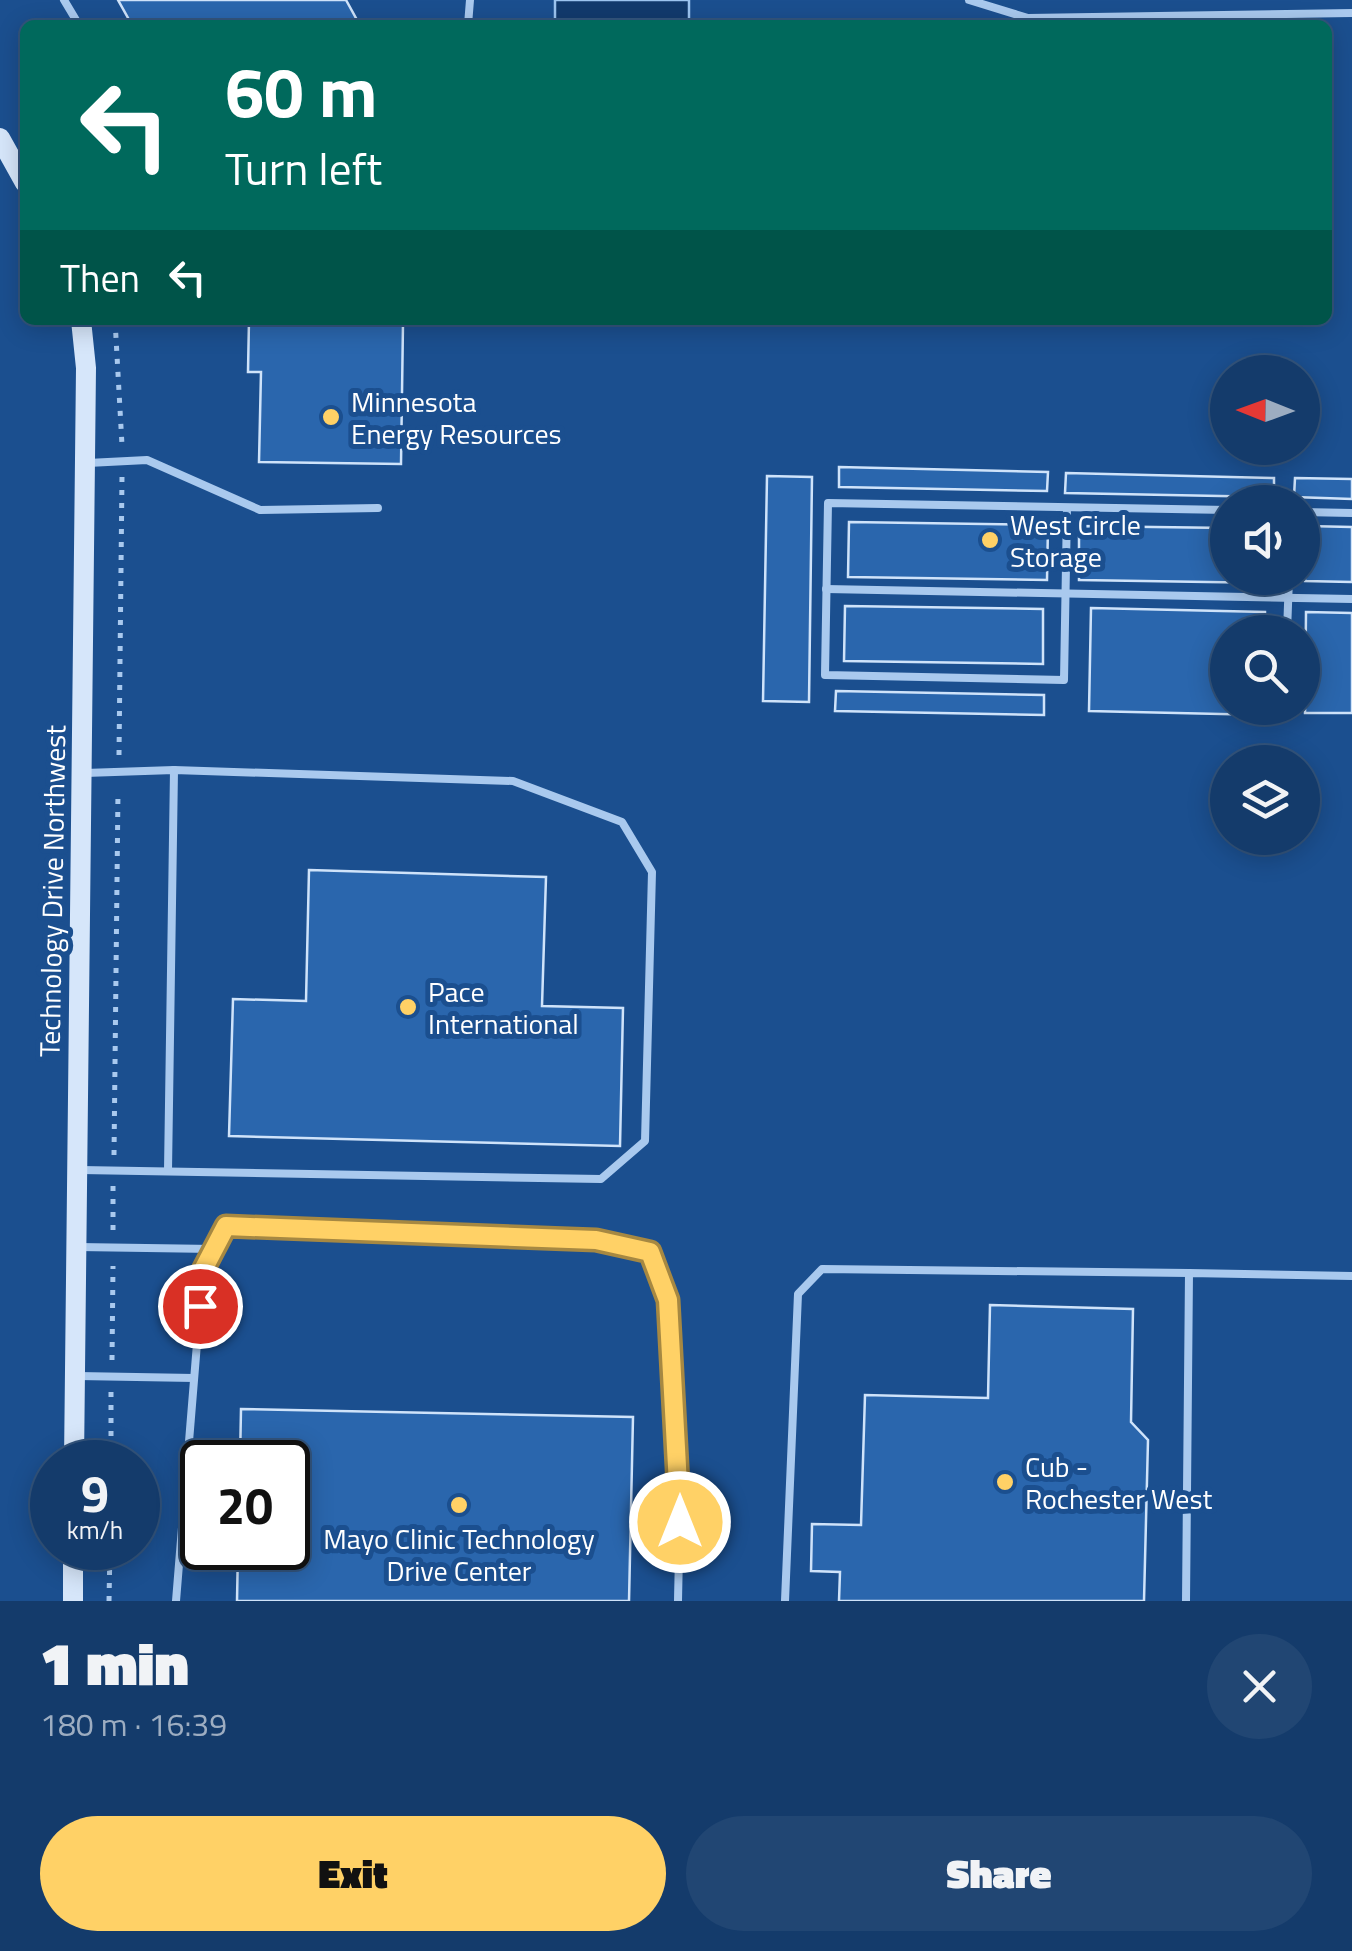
<!DOCTYPE html>
<meta charset="utf-8">
<style>
:root{--surface:#143b6b;--page:#214673;--text:#f1f3f6;--muted:#9dadc1;--line:#33557e;--accent:#ffd166}
body{margin:0;font-family:"Titillium Web",sans-serif;background:var(--page);color:var(--text);height:100vh;display:flex;flex-direction:column;font-size:38px;white-space:nowrap}
*{box-sizing:border-box;margin:0}
p{font-size:32px;color:var(--muted)}
.icon{flex:none;width:55px;height:55px;fill:none;stroke:currentColor;stroke-width:2;stroke-linecap:round;stroke-linejoin:round}
.map{position:relative;height:1601px;overflow:hidden}
.panel{display:flex;flex-direction:column;background:var(--surface);flex:1}
.panel>*{flex:none}
.guide{position:absolute;left:20px;top:20px;width:1312px;height:305px;border-radius:15px;box-shadow:0 5px 25px #0003,0 0 0 2px var(--line);background:#00695c;color:#fff;overflow:hidden}
.needle{width:65px;rotate:271deg}
.buttons{position:absolute;left:1210px;top:355px;display:grid;gap:20px}
.buttons a{display:grid;place-items:center;width:110px;height:110px;border-radius:50%;background:var(--surface);box-shadow:0 5px 25px #0003,0 0 0 2px var(--line);font-size:50px}
.speed{position:absolute;left:30px;top:1440px;display:flex;gap:20px;font-size:50px;font-weight:700;text-align:center}
.speed>*{display:grid;place-content:center;width:130px;height:130px;border-radius:50%;background:var(--surface);box-shadow:0 5px 25px #0003,0 0 0 2px var(--line);line-height:1}
.speed small{font-size:25px;font-weight:400}
.speed .limit{border:5px solid #111;border-radius:15px;background:#fff;color:#111}
.pin{position:absolute;display:grid;place-items:center;width:85px;height:85px;color:#fff;margin:-42px;border:5px solid #fff;border-radius:50%;box-shadow:0 2px 10px #0007}
.me{position:absolute;width:110px;margin:-55px;rotate:0deg;stroke-linejoin:round;filter:drop-shadow(0 0 8px #0008)}
.turn{display:flex;align-items:center;gap:35px;height:210px;padding:0 40px;font-size:45px}
.turn .icon{width:130px;height:130px;stroke-width:2.5}
.turn b{display:block;font-size:70px;line-height:85px}
.then{display:flex;align-items:center;height:95px;padding:0 40px;background:#0003;gap:20px;font-size:38px}
.round{display:grid;place-items:center;flex:none;width:105px;height:105px;border-radius:52px;background:var(--page)}
.head{display:flex;align-items:center;justify-content:space-between;height:170px;padding:0 40px}
h1{font-size:60px;font-weight:800;line-height:75px}
.primary-button{display:flex;gap:20px;margin-top:auto;padding:20px 40px}
.primary-button a{flex:1;height:115px;border-radius:60px;background:var(--accent);color:#111;font-size:40px;font-weight:800;line-height:115px;text-align:center}
.primary-button a+a{background:var(--page);color:var(--text)}
.map>svg:first-child{display:block}
</style>
<div class="map">
<svg width="1352" height="1601" viewBox="0 0 1352 1601">
<rect width="100%" height="100%" fill="#1b4f8f"/>
<!-- water -->
<rect fill="#123a6d" stroke="#9cc4f0" stroke-width="2.5" x="555" y="0" width="134" height="25"/>
<!-- building -->
<g fill="#2a66ad" stroke="#cfe3fa" stroke-width="2.5">
<polygon points="118,0 346,0 357,20 348,25 132,25"/>
<polygon points="249,320 403,323 401,464 259,462 261,372 248,372"/>
<polygon points="839,467 1048,472 1047,491 839,487"/>
<polygon points="1066,473 1274,478 1274,497 1065,493"/>
<polygon points="767,476 812,477 809,702 763,701"/>
<polygon points="1295,478 1352,479 1352,499 1294,497"/>
<polygon points="849,522 1048,525 1047,580 848,577"/>
<polygon points="1079,526 1228,528 1228,578 1277,578 1277,583 1079,580"/>
<polygon points="1306,526 1352,527 1352,582 1305,581"/>
<polygon points="845,606 1043,609 1043,664 844,661"/>
<polygon points="1091,608 1265,612 1265,632 1228,632 1228,708 1264,708 1264,715 1089,711"/>
<polygon points="1306,612 1352,613 1352,713 1305,713"/>
<polygon points="836,691 1044,695 1044,715 835,711"/>
<polygon points="309,870 546,877 542,1006 623,1008 620,1146 229,1136 233,999 306,1001"/>
<polygon points="990,1305 1133,1309 1131,1422 1148,1440 1144,1601 839,1601 840,1572 811,1571 812,1524 861,1525 865,1395 988,1398"/>
<polygon points="241,1409 633,1417 629,1601 237,1601 238,1548 288,1548 288,1462 240,1462"/>
</g>
<g fill="none" stroke-linecap="round" stroke-linejoin="round">
<!-- path -->
<g stroke="#a9c9ee" stroke-width="5" stroke-dasharray="5 8" stroke-linecap="butt">
<polyline points="115,320 122,445"/>
<polyline points="119,755 122,476"/>
<polyline points="114,1155 118,791"/>
<polyline points="113,1230 113,1186"/>
<polyline points="112,1360 113,1266"/>
<polyline points="111,1462 111,1391"/>
<polyline points="109,1601 110,1548"/>
</g>
<!-- lane -->
<g stroke="#a9c9ee" stroke-width="8">
<polyline points="64,0 79,25"/>
<polyline points="969,0 1028,18 1352,13"/>
<polyline points="468,25 470,0"/>
<polyline points="88,463 147,460 260,510 378,508"/>
<polyline points="1067,508 1064,680 825,675 828,503 1228,510"/>
<polyline points="1302,512 1352,513"/>
<polyline points="826,589 1352,599"/>
<polyline points="1287,632 1289,578"/>
<polyline points="81,1170 601,1179 645,1141 652,872 622,822 513,781 174,770 85,773"/>
<polyline points="168,1171 174,770"/>
<polyline points="78,1247 214,1249"/>
<polyline points="78,1376 194,1378"/>
<path d="M176,1601l27,-331 23,-44 370,14 54,12c39,104 30,238 28,349"/>
<polyline points="785,1601 798,1294 822,1269 1189,1273"/>
<polyline points="1186,1601 1189,1273 1352,1276"/>
</g>
<!-- secondary -->
<g stroke="#d6e6fa" stroke-width="20">
<polyline points="0,138 25,183"/>
<polyline points="74,1462 86,368 81,320"/>
<polyline points="73,1601 73,1548"/>
</g>
</g>
<g fill="none" stroke-linecap="round" stroke-linejoin="round">
<defs>
<polyline id="route" points="200,1306 203,1270 226,1226 596,1240 650,1252 668,1300 680,1522"/>
</defs>
<!-- route casing -->
<use href="#route" stroke="#a68842" stroke-width="25"/>
<!-- route -->
<use href="#route" stroke="#ffd166" stroke-width="18"/>
</g>
<!-- markers -->
<g fill="#ffd166" stroke="#1b4f8f" stroke-width="4">
<circle cx="331" cy="417" r="10"/>
<circle cx="990" cy="540" r="10"/>
<circle cx="408" cy="1007" r="10"/>
<circle cx="1005" cy="1482" r="10"/>
<circle cx="459" cy="1505" r="10"/>
</g>
<g text-anchor="middle" dominant-baseline="central" stroke-width="10" stroke-linejoin="round" paint-order="stroke">
<!-- poi labels -->
<g font-size="28" fill="#fff" stroke="#1b4f8f" text-anchor="start">
<text x="351" y="401">Minnesota<tspan x="351" dy="32">Energy Resources</tspan></text>
<text x="1010" y="524">West Circle<tspan x="1010" dy="32">Storage</tspan></text>
<text x="428" y="991">Pace<tspan x="428" dy="32">International</tspan></text>
<text x="1025" y="1466">Cub -<tspan x="1025" dy="32">Rochester West</tspan></text>
<text x="459" y="1538" text-anchor="middle">Mayo Clinic Technology<tspan x="459" dy="32">Drive Center</tspan></text>
</g>
<!-- street labels -->
<g font-size="28" fill="#fff" stroke="#1b4f8f">
<text transform="translate(52 891) rotate(-89)">Technology Drive Northwest</text>
</g>
</g>
</svg>
<div class="buttons">
<a><svg class="needle" viewBox="-14 -14 28 28"><path d="M0-13l5 13h-10z" fill="#e53935"/><path d="M0 13l5-13h-10z" fill="#9dadc1"/></svg></a>
<a><svg class="icon" aria-label="sound" viewBox="0 0 24 24"><path d="M4 9h4l5-4v14l-5-4H4zM17 9q2 3 0 6"/></svg></a>
<a><svg class="icon" aria-label="search" viewBox="0 0 24 24"><circle cx="10" cy="10" r="6"/><path d="M15 15l6 6"/></svg></a>
<a><svg class="icon" aria-label="layers" viewBox="0 0 24 24"><path d="M12 4l9 5-9 5-9-5zM3 14l9 5 9-5"/></svg></a>
</div>
<div class="speed"><div>9<small>km/h</small></div><div class="limit">20</div></div>
<div class="pin" style="left:200px;top:1306px;background:#d93025"><svg class="icon" aria-label="arrive" viewBox="0 0 24 24"><path d="M6 21V4h12l-3 4 3 4H6"/></svg></div>
<svg class="me" style="left:680px;top:1522px" viewBox="-20 -20 40 40"><circle r="17" fill="#ffd166" stroke="#fff" stroke-width="3"/><path d="M0-11L8 9 0 5-8 9z" fill="#fff"/></svg>
<div class="guide">
<div class="turn"><svg class="icon" aria-label="left" viewBox="0 0 24 24"><path d="M17 20v-9H6M10 6l-5 5 5 5"/></svg><div><b>60 m</b>Turn left</div></div>
<div class="then">Then<svg class="icon" aria-label="left" viewBox="0 0 24 24"><path d="M17 20v-9H6M10 6l-5 5 5 5"/></svg></div>
</div>
</div>
<section class="panel">
<div class="head"><div><h1>1 min</h1><p>180 m · 16:39</p></div><a class="round"><svg class="icon" aria-label="close" viewBox="0 0 24 24"><path d="M6 6l12 12M18 6L6 18"/></svg></a></div>
<div class="primary-button"><a>Exit</a><a>Share</a></div>
</section>
